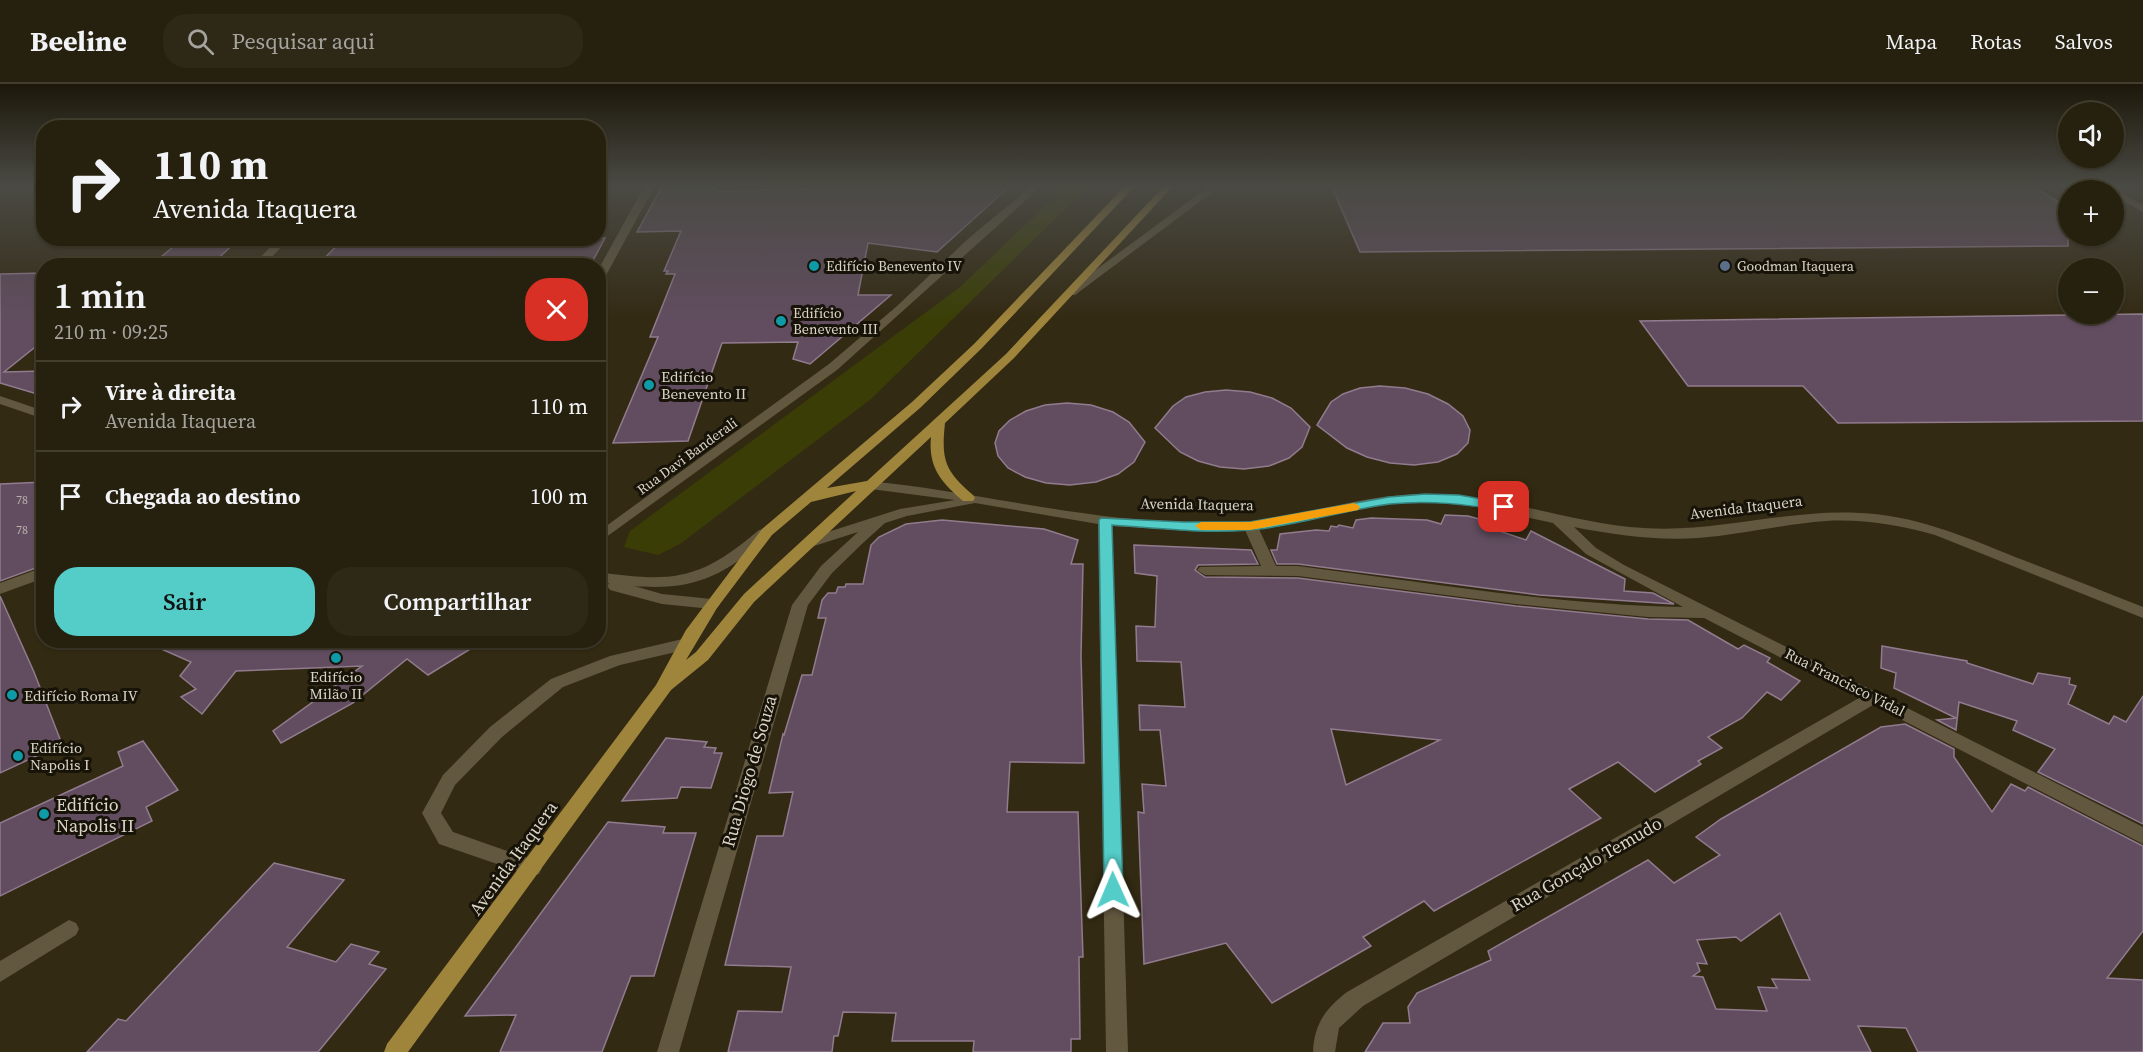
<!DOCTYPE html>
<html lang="pt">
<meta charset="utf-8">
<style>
:root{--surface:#26200e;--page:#2e2817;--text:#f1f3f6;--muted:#a4a39e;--line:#423e2e;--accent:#54cdc8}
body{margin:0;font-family:"Source Serif 4",serif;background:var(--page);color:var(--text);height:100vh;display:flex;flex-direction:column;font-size:22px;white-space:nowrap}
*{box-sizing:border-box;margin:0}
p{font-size:20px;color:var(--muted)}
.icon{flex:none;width:33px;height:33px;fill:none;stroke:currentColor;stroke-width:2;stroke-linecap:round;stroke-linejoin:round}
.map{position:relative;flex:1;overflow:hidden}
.details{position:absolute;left:36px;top:174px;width:570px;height:390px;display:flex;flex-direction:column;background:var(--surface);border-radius:24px;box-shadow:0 2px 4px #0004,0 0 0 2px var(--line)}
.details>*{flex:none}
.banner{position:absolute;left:36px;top:36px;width:570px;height:126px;border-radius:24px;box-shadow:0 2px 4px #0004,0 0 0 2px var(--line);background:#26200e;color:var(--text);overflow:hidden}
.fabs{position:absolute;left:2058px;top:18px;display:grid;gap:12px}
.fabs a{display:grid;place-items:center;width:66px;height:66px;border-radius:50%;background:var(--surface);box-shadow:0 2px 4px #0004,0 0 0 2px var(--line);font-size:30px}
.pin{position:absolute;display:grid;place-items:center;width:51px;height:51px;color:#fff;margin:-26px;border-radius:12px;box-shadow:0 3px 9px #0006}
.me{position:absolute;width:66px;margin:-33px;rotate:359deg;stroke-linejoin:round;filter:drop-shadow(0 0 4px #0008)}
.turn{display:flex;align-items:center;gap:21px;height:126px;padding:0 18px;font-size:27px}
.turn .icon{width:78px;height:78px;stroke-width:2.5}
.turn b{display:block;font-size:42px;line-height:51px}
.round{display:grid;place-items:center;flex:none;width:63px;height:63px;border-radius:24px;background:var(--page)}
.overview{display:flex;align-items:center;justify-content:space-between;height:102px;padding:0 18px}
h1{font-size:36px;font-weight:600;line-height:45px}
.action{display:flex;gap:12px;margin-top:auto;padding:12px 18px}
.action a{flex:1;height:69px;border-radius:24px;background:var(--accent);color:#111;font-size:24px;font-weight:600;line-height:69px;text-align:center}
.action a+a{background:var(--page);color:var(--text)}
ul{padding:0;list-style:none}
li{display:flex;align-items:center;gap:18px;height:90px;padding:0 18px;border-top:2px solid var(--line)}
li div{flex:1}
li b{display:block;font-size:22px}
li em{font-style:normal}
header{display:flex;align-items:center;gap:36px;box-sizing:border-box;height:84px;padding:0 30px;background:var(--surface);border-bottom:2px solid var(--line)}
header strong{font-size:28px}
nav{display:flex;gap:33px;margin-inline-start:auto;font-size:21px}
.search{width:420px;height:54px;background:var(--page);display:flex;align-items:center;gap:15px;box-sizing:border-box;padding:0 21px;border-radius:24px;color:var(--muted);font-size:22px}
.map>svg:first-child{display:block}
</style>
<header>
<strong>Beeline</strong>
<div class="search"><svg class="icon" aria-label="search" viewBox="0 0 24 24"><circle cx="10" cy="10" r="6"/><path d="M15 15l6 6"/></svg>Pesquisar aqui</div>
<nav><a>Mapa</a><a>Rotas</a><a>Salvos</a></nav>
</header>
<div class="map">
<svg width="2143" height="968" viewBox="0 0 2143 968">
<rect width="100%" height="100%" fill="#332a13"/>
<!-- green -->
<polygon fill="#3a3e06" points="1067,101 1090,101 871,315 680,460 658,471 624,463 630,447 960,203"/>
<!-- building -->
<g fill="#614d5f" stroke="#917b8e" stroke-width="1.5" fill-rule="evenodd">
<polygon points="663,101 713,101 718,107 843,104 844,101 1011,101 937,168 868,159 858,211 891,211 810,280 793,275 798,258 722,259 688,357 613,359 658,253 650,253 675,190 666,190 668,187 664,187 681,147 637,148"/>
<polygon points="1331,101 2031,101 2068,124 2068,162 1360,168"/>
<polygon points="184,154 240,154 210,182 150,182"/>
<polygon points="344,154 605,154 590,182 317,182"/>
<polygon points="44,189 44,256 4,288 44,287 44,312 0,299 0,190"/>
<polygon points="2143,230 2143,337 1838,339 1803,302 1688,302 1640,237"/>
<polygon points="1380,302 1405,304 1428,310 1448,320 1463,332 1470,346 1468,359 1457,370 1438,378 1414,381 1390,379 1367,373 1347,364 1317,341 1331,318 1343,310 1360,304"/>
<polygon points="1226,306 1250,308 1272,314 1291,324 1310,343 1302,363 1289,374 1269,382 1244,385 1220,383 1198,377 1180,368 1155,344 1173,322 1186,313 1205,308"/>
<polygon points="1067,319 1091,321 1113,328 1129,338 1145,358 1134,378 1118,390 1096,398 1070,401 1046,399 1025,393 1008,384 998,372 995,359 999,347 1010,336 1026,327 1045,321"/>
<polygon points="44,398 44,481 0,497 0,400"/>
<polygon points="1445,431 1468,432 1483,436 1482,441 1526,456 1531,447 1625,495 1624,507 1653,509 1674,520 1539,511 1298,480 1277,480 1271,466 1277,466 1280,450 1316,446 1329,447 1331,442 1337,443 1339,441 1353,444 1356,436 1371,434 1427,436 1441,440"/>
<polygon points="942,436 1044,445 1078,456 1071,480 1083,480 1081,572 1084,679 1010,678 1007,728 1078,728 1083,873 1079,873 1080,955 1071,955 1071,968 973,968 974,957 892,957 896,929 843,928 838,952 834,952 832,968 728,968 738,927 782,928 791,883 725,881 757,752 783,752 793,708 769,709 783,650 784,651 802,591 812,591 826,534 818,534 822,516 828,509 836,509 838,503 845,503 846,500 863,500 871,461 879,453 906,440"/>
<path d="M1134,461l117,5 7,14 -60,1 -3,5 10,7 93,1 218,28 132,13 40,1 50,29 6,-4 26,13 -3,4 33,19 -19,19 -14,-8 -25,26 -34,19 14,11 -24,13 3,3 -46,28 -37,-30 -49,27 32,29 -167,93 -10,-10 -61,36 8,9 -99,57 -46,-60 -82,21 -6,-152 6,1 -2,-29 24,2 -6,-56h-20l-1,-25 46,2 -4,-45 -44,-1 -1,-35 19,1 2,-51 -22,-3zM1331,645l109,11 -94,45z"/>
<polygon points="0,512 34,588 62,660 0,689"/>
<polygon points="141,556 485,556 428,591 407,575 353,619 281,659 273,647 362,582 236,587 202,630 181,613 196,605 180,592 191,578"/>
<polygon points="1882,562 1967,577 1967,579 2033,600 2038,589 2070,594 2069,600 2076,602 2068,620 2109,640 2114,632 2126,638 2143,612 2143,740 2038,688 2055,665 2013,646 2017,637 1959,618 1956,646 1937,636 1956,634 1894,604 1896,589 1881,584"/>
<path d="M1905,640l49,25v8l38,55 19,-28 14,7 3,-4 115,59v85l-36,47 36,2v72h-225l-12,-24 -48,-2 13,26h-506l18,-29h27l-2,-16 9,-14 74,-33 -3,-9 160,-91 26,23 46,-28 -24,-18 25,-18 160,-92zM1780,829l30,67 -38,-1 5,9 -19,-1 9,24 -51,-2 -13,-32 -10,-1 7,-5 -3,-8 10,1 -10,-24 39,-3 5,4z"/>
<polygon points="666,654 707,658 704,663 716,664 714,669 722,669 711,704 681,703 677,714 622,717"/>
<polygon points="143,657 178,706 146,723 152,737 0,812 0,739 123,682 118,668"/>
<polygon points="608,738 665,743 663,749 696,749 654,892 631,892 602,968 500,968 516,931 465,932"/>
<polygon points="274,779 344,796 287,863 336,878 351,860 379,868 369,880 386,885 318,968 87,968 118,935 126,937"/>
</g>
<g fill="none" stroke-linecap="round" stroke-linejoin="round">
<!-- minor -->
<g fill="#62583f" fill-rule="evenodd">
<polygon points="645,101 655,101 603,197 598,200 598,186"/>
<polygon points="1033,101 1043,101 837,286 598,459 598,448 829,280 897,222 970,153"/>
<polygon points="1211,101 1222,101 1075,211 1067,211 1067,207"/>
<polygon points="2114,105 2143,121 2143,128 2114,112 2114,106 2110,106"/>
<polygon points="279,154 290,154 263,182 252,182"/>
<polygon points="0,312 44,327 44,335 0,320"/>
<path d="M868,397c106,10 211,39 318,41 21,0 44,2 65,-1 59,-6 115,-27 174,-27 75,-1 145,30 219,34 72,5 143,-19 215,-15 55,2 105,23 156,44 43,16 85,33 128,50v11l-208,-83c-36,-10 -72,-16 -109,-14 -43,3 -85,14 -128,17 -41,3 -84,-3 -124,-11l22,21 28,17 519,262v17l-270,-139 -510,301 -24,22 -4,24h-22c1,-28 13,-44 34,-60l512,-294 -155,-80 -56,-1 -132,-13 -218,-28 -93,-1 -8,-5 3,-3 61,-1 -16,-36h-62l-71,-4 16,526h-22l-8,-528 -123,-21 -68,13 -22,7 -21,19 -32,31 -24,32 -129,447h-22l135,-447 29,-39 37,-34 -47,15 -7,-5 2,-3 94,-30 55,-9 -92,-12 -2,-3 2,-3zM1424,418l35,1 94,20 33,31 97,53c-128,-2 -258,-25 -385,-41h-22l-17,-37 130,-25z"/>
<path d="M764,445l7,4 -2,3c-44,39 -74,55 -135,50l28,8 50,5 5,1 3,4 -3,4 -5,1 -50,-5 -52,-14 -3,-4 2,-3 -11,-1v-10c76,11 102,8 161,-42z"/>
<polygon points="44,483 44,494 0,510 0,499"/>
<polygon points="687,554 693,556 695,560 693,564 620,581 563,603 502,653 455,701 441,729 453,748 539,778 542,784 539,790 532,792 439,760 422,729 443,691 490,643 551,595 610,572"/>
<polygon points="69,836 76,839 79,845 76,851 0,898 0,877"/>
</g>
<!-- major -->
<path fill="#9f843b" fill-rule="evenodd" d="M1126,101h10l-154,163 -62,60 -93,80 40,-7 139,-127 159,-169h9l-160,173 -69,65c-4,37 0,48 28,72l2,3 -2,3h-10c-22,-19 -35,-34 -32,-64l-177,165 -46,58 -37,30 -263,362h-24l3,-8 269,-359 30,-55 76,-101 150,-127 62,-58zM856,407l-112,103 -48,58 -10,8 31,-52 55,-73 39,-33z"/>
</g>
<!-- sky -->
<linearGradient id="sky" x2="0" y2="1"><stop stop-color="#1c170a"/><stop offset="0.43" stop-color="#4a4a44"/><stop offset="1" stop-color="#4a4a44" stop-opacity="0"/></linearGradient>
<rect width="2143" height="236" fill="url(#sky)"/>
<!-- route -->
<path fill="#54cdc8" stroke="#378582" stroke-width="1.5" d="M1425,410l34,1 45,8 6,4 -6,4c-39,-7 -75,-11 -114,-7 -47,6 -93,22 -140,26 -46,4 -93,-2 -138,-5l11,365 -3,6 -7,2 -6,-2 -3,-6 -5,-370 2,-2 82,4h67l139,-25z"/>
<!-- slow -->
<polygon fill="#f59e0b" points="1354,419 1358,421 1360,423 1358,426 1250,446 1201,446 1195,442 1201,438 1250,438"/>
<!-- markers -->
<g fill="#0f9aa8" stroke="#171309" stroke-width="2">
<circle cx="814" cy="182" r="6"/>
<circle cx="781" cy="237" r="6"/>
<circle cx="649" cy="301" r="6"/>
<circle cx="336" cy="574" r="6"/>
<circle cx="12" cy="611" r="6"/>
<circle cx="18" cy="672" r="6"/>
<circle cx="44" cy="730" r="6"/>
</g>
<circle fill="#5c6f8a" stroke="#171309" stroke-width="2" cx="1725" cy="182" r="6"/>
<g text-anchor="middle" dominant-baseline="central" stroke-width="6" stroke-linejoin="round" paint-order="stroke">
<!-- number labels -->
<g font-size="12" fill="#bcb2ac">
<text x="22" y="416">78</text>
<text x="22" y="446">78</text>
</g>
<!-- far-poi labels -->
<g font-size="14" fill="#dad4c6" stroke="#171309" text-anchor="start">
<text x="826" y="182">Edifício Benevento IV</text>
<text x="1737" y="182">Goodman Itaquera</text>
<text x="793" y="229">Edifício<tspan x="793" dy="16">Benevento III</tspan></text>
</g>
<!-- far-street labels -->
<g font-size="14" fill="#dad4c6" stroke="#171309">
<text transform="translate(687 372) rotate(-36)">Rua Davi Banderali</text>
</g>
<!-- poi labels -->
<g font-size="15" fill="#dad4c6" stroke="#171309" text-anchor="start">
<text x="661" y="292">Edifício<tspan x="661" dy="17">Benevento II</tspan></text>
<text x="336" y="592" text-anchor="middle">Edifício<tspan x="336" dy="17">Milão II</tspan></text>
<text x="24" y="611">Edifício Roma IV</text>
<text x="30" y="663">Edifício<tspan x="30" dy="17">Napolis I</tspan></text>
</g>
<!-- street labels -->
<g font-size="15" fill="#dad4c6" stroke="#171309">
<text transform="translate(1197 420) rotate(1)">Avenida Itaquera</text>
<text transform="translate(1746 423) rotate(-7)">Avenida Itaquera</text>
<text transform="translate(1845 598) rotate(27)">Rua Francisco Vidal</text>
</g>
<!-- near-street labels -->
<g font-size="18" fill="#dad4c6" stroke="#171309">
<text transform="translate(749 687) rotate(-74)">Rua Diogo de Souza</text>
<text transform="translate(513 774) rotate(-54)">Avenida Itaquera</text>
<text transform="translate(1586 780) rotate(-30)">Rua Gonçalo Temudo</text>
</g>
<!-- near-poi labels -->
<g font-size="18" fill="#dad4c6" stroke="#171309" text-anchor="start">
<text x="56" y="720">Edifício<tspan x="56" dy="21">Napolis II</tspan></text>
</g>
</g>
</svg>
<div class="fabs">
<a><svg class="icon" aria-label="sound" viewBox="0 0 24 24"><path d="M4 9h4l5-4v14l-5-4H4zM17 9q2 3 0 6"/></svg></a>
<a>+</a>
<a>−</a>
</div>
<div class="pin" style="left:1504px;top:423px;background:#d93025"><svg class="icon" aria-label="arrive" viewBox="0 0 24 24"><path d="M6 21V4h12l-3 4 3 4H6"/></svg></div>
<svg class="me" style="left:1113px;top:806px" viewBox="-20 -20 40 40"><path d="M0-17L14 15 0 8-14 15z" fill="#54cdc8" stroke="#fff" stroke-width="4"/></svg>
<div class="banner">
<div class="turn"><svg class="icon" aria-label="right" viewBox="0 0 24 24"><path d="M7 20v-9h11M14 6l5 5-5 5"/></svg><div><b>110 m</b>Avenida Itaquera</div></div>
</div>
<section class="details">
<div class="overview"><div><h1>1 min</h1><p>210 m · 09:25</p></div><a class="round" style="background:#d93025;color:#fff"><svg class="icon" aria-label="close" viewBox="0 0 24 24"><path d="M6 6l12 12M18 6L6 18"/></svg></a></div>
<ul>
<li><svg class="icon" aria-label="right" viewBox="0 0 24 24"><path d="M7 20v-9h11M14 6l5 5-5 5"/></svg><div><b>Vire à direita</b><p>Avenida Itaquera</p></div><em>110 m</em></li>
<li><svg class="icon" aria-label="arrive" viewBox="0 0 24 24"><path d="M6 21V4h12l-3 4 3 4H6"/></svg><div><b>Chegada ao destino</b></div><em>100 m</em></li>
</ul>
<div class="action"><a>Sair</a><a>Compartilhar</a></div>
</section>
</div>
